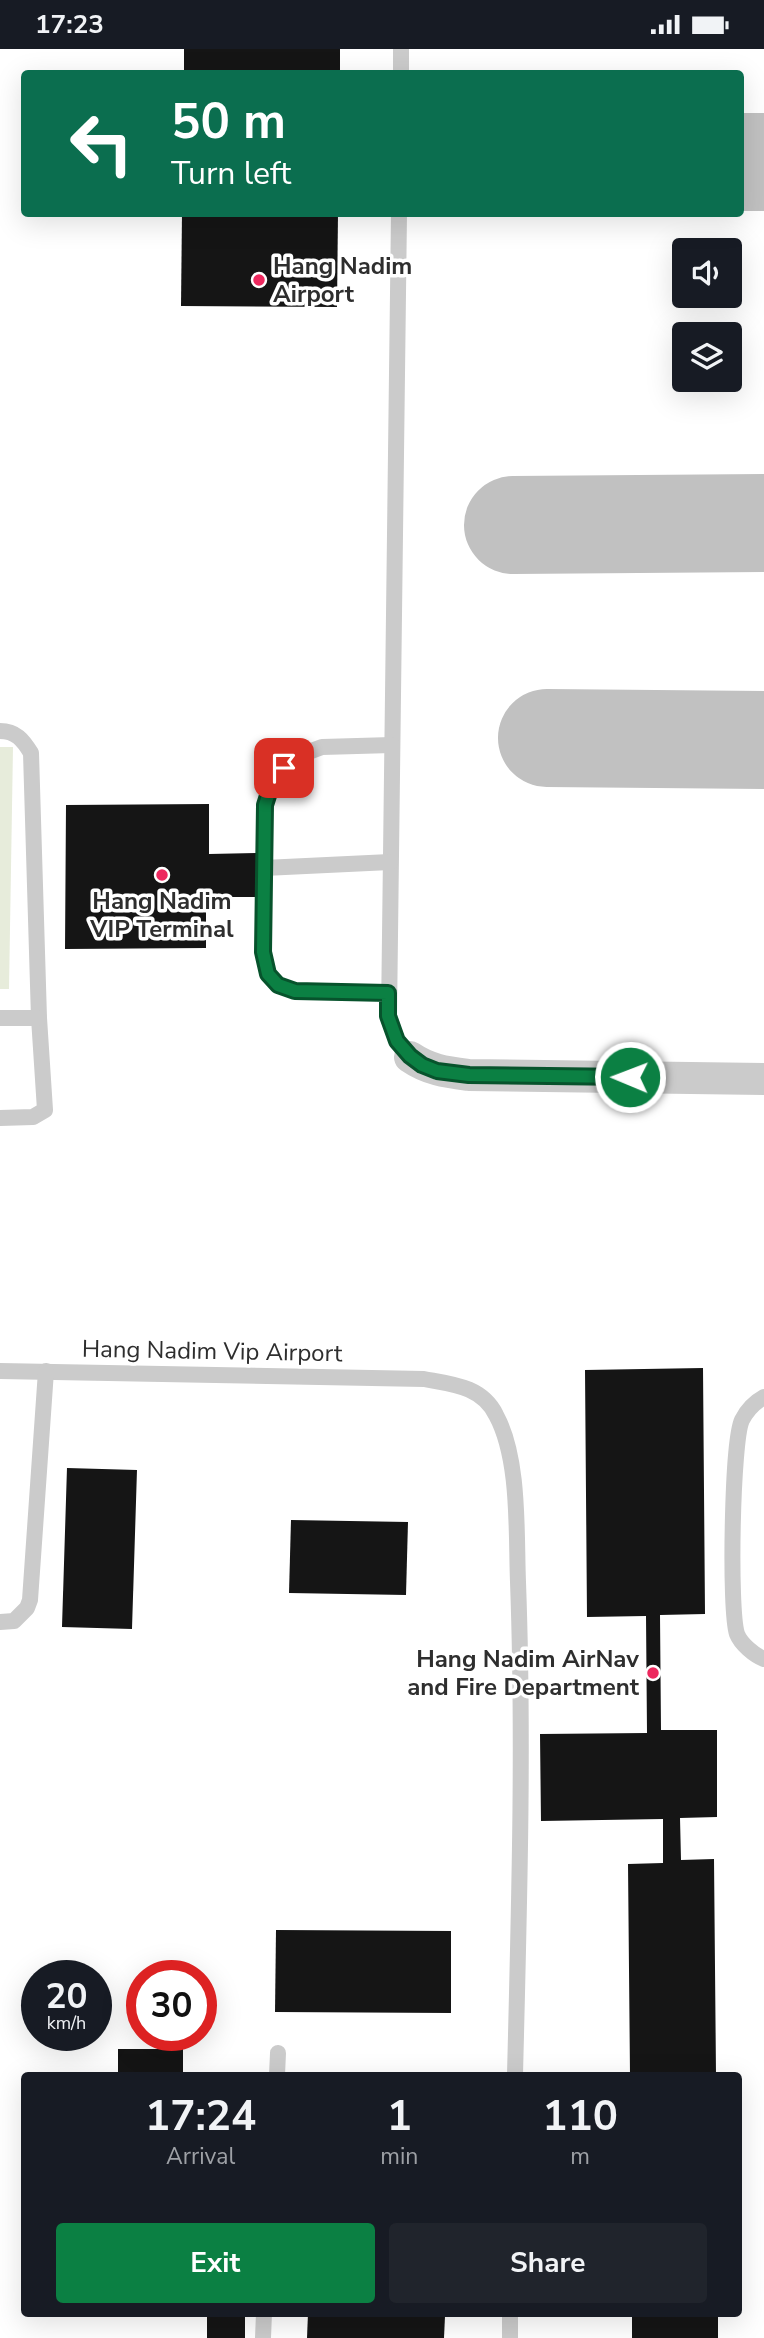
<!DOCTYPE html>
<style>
:root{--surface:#171b24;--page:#20242c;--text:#f1f3f6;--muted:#9ea1a6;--accent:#0b8043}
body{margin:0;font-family:"Nunito Sans",sans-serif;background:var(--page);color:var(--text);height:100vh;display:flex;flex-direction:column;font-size:26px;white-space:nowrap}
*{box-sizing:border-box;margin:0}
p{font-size:23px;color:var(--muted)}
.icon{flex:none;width:38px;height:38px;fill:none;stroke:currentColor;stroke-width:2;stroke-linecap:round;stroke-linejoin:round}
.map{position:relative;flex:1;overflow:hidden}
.panel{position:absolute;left:21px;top:2023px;width:721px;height:245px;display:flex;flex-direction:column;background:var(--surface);border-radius:7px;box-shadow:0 7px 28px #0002}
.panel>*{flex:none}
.banner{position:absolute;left:21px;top:21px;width:723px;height:147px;border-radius:7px;box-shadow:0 7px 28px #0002;background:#0b6e4f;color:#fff;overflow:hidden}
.fabs{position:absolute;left:672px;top:189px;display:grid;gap:14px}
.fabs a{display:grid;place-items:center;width:70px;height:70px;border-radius:7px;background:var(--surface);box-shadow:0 7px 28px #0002;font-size:35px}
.speed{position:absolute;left:21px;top:1911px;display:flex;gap:14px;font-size:35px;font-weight:700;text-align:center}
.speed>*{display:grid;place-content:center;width:91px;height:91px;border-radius:50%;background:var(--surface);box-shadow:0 7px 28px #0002;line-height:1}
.speed small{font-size:18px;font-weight:400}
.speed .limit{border:10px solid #d22;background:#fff;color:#111}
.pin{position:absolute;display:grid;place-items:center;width:60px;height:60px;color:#fff;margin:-30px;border-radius:14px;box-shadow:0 4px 10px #0006}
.me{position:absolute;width:77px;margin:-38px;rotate:271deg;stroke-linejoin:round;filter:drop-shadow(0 0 5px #0008)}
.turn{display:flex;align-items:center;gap:24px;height:147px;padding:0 35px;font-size:32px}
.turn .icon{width:91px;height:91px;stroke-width:2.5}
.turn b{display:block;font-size:49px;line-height:60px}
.eta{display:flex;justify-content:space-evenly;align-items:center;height:119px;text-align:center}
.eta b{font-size:42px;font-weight:700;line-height:49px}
.action{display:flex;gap:14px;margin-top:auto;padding:14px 35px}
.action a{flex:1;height:80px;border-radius:7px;background:var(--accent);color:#fff;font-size:28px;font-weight:700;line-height:80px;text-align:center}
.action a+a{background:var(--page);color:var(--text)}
.status{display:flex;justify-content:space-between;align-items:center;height:49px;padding:0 35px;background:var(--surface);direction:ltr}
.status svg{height:19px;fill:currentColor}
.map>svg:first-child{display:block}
</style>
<div class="status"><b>17:23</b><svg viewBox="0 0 49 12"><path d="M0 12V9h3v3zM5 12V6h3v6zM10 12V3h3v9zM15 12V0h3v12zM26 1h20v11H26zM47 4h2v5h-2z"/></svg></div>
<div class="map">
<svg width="764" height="2289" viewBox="0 0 764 2289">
<rect width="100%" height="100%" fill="#fff"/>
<!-- green -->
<polygon fill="#e7ecdb" points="0,698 13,698 9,940 0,940"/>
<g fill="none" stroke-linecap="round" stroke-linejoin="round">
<!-- taxiway -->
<g stroke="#c1c1c1" stroke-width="98">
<polyline points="740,113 764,113"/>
<polyline points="513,476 764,474"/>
<polyline points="547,689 764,691"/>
</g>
</g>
<!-- building -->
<g fill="#151515">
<rect x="184" y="0" width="156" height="24"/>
<polygon points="182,164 338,164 337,258 181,257"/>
<polygon points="209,755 209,805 259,804 259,848 206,848 206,899 65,900 66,756"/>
<polygon points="703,1319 705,1565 660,1566 661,1681 717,1681 717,1768 680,1769 681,1811 714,1810 716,2026 630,2026 628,1815 663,1814 663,1770 541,1772 540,1685 647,1684 646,1567 587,1568 585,1321"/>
<polygon points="67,1419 137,1421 132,1580 62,1578"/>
<polygon points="291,1471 408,1473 406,1546 289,1544"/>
<polygon points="276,1881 451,1882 451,1964 275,1963"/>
<rect x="118" y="2000" width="65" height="26"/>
<rect x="207" y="2264" width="38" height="25"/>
<polygon points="308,2264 445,2267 444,2289 307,2289"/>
<rect x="632" y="2264" width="86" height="25"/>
</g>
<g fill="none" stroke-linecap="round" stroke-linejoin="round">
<!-- service -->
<g stroke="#cbcbcb" stroke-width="16">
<polyline points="401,24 401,0"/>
<polyline points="399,164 389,967 397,992 410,1008"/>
<path d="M0,682c16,0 23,9 31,22l8,265 6,92 -12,7 -33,1"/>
<polyline points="264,819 390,813"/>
<polyline points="389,944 295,942 278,936 268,925 263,903 265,756 273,731 295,708 322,698 392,696"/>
<polyline points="0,969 39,969"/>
<path d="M0,1322l424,8c27,5 58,7 72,36 24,44 20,117 22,167 6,164 1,329 -3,493"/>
<path d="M764,1348c-9,5 -17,13 -22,23 -10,21 -13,190 -5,214 4,10 17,21 27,25"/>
<polyline points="0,1573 14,1572 27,1559 30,1551 46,1322"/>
<polyline points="277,2026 278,2004"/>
<polyline points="263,2289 264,2264"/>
<polyline points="510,2289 510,2264"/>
</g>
<!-- minor -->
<path stroke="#cbcbcb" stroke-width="32" d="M410,1008c19,13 36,15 59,18l295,4"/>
</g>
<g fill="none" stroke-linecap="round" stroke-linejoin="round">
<defs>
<polyline id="route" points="284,719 273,731 265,756 263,903 268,925 278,936 295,942 388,944 388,967 397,992 410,1007 422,1016 437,1022 469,1026 630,1028"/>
</defs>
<!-- route casing -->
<use href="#route" stroke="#07532c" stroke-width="18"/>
<!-- route -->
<use href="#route" stroke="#0b8043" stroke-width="12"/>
</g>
<!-- markers -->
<g fill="#ed285e" stroke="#fff" stroke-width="2.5">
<circle cx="259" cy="231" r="7"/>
<circle cx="162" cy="826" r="7"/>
<circle cx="653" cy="1624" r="7"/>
</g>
<g text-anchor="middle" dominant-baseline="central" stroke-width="7" stroke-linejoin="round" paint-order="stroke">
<!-- poi labels -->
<g font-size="24" font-weight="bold" fill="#2e2e2e" stroke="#fff" text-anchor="start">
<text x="273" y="217">Hang Nadim<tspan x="273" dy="28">Airport</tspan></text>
<text x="162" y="852" text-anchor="middle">Hang Nadim<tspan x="162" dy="28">VIP Terminal</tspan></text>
<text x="639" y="1610" text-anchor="end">Hang Nadim AirNav<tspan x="639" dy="28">and Fire Department</tspan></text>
</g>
<!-- street labels -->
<g font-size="24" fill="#2e2e2e" stroke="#fff">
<text transform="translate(212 1302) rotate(1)">Hang Nadim Vip Airport</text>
</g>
</g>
</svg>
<div class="fabs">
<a><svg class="icon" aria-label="sound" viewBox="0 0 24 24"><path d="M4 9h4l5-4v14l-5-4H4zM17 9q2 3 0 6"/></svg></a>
<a><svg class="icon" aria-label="layers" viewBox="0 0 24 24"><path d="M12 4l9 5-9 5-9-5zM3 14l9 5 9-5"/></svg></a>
</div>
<div class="speed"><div>20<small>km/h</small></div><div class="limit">30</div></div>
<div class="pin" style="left:284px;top:719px;background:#d93025"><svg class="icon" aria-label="arrive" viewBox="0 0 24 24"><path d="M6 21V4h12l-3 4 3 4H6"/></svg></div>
<svg class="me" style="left:630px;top:1028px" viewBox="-20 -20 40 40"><circle r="17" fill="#0b8043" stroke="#fff" stroke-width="3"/><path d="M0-11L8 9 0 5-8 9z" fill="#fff"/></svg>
<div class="banner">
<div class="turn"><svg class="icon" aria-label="left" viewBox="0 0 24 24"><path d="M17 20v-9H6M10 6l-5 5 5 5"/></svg><div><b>50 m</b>Turn left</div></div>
</div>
<section class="panel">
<div class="eta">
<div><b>17:24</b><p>Arrival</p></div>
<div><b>1</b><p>min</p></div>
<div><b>110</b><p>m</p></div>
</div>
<div class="action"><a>Exit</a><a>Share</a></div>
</section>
</div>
